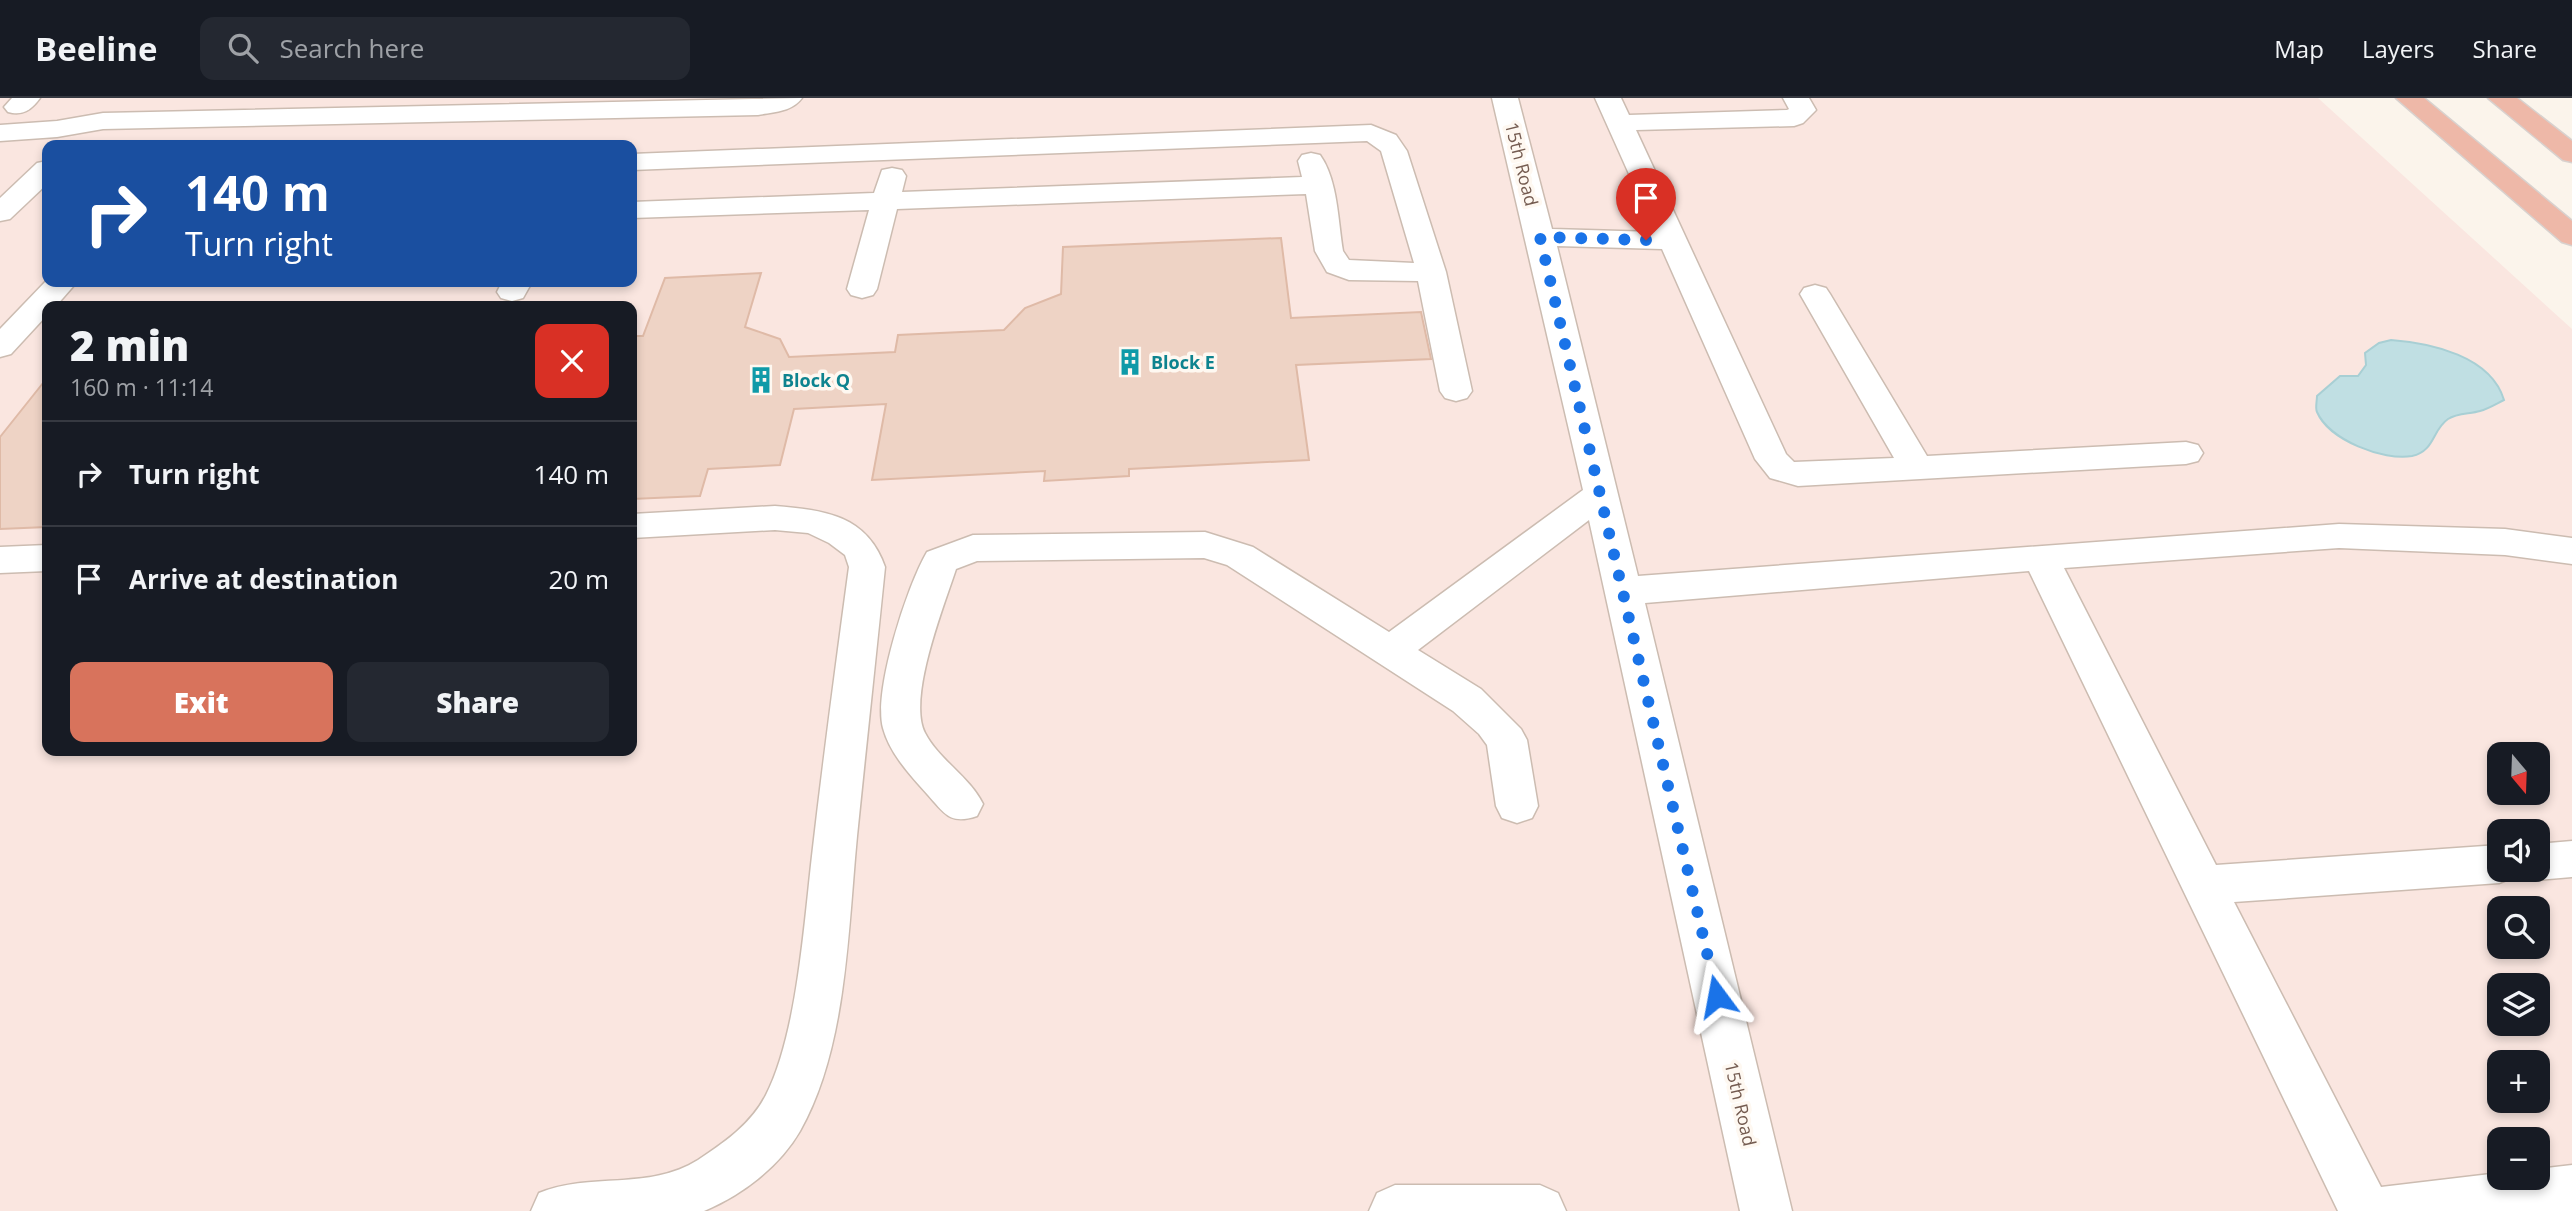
<!DOCTYPE html>
<meta charset="utf-8">
<style>
:root{--surface:#171b24;--page:#242831;--text:#f1f3f6;--muted:#9ea1a6;--line:#363941;--accent:#d8735c}
body{margin:0;font-family:"Open Sans",sans-serif;background:var(--page);color:var(--text);height:100vh;display:flex;flex-direction:column;font-size:26px;white-space:nowrap}
*{box-sizing:border-box;margin:0}
p{font-size:23px;color:var(--muted)}
.icon{flex:none;width:38px;height:38px;fill:none;stroke:currentColor;stroke-width:2;stroke-linecap:round;stroke-linejoin:round}
.map{position:relative;flex:1;overflow:hidden}
.side{position:absolute;left:42px;top:203px;width:595px;height:455px;display:flex;flex-direction:column;background:var(--surface);border-radius:14px;box-shadow:0 4px 10px #0003}
.side>*{flex:none}
.guide{position:absolute;left:42px;top:42px;width:595px;height:147px;border-radius:14px;box-shadow:0 4px 10px #0003;background:#1a4fa0;color:#fff;overflow:hidden}
.needle{width:46px;rotate:161deg}
.tools{position:absolute;left:2487px;top:644px;display:grid;gap:14px}
.tools a{display:grid;place-items:center;width:63px;height:63px;border-radius:14px;background:var(--surface);box-shadow:0 4px 10px #0003;font-size:35px}
.pin{position:absolute;display:grid;place-items:center;width:60px;height:60px;color:#fff;margin:-72px -30px;border-radius:50% 50% 50% 0;rotate:-45deg;box-shadow:0 0 7px #0007}
.pin .icon{rotate:45deg}
.me{position:absolute;width:77px;margin:-38px;rotate:347deg;stroke-linejoin:round;filter:drop-shadow(0 0 5px #0008)}
.turn{display:flex;align-items:center;gap:24px;height:147px;padding:0 28px;font-size:32px}
.turn .icon{width:91px;height:91px;stroke-width:2.5}
.turn b{display:block;font-size:49px;line-height:60px}
.round{display:grid;place-items:center;flex:none;width:74px;height:74px;border-radius:14px;background:var(--page)}
.overview{display:flex;align-items:center;justify-content:space-between;height:119px;padding:0 28px}
h1{font-size:42px;font-weight:800;line-height:52px}
.button{display:flex;gap:14px;margin-top:auto;padding:14px 28px}
.button a{flex:1;height:80px;border-radius:14px;background:var(--accent);color:#fff;font-size:28px;font-weight:800;line-height:80px;text-align:center}
.button a+a{background:var(--page);color:var(--text)}
ul{padding:0;list-style:none}
li{display:flex;align-items:center;gap:21px;height:105px;padding:0 28px;border-top:2px solid var(--line)}
li div{flex:1}
li b{display:block;font-size:26px}
li em{font-style:normal}
header{display:flex;align-items:center;gap:42px;box-sizing:border-box;height:98px;padding:0 35px;background:var(--surface);border-bottom:2px solid var(--line)}
header strong{font-size:33px}
nav{display:flex;gap:38px;margin-inline-start:auto;font-size:24px}
.search{width:490px;height:63px;background:var(--page);display:flex;align-items:center;gap:18px;box-sizing:border-box;padding:0 24px;border-radius:14px;color:var(--muted);font-size:26px}
.map>svg:first-child{display:block}
</style>
<header>
<strong>Beeline</strong>
<div class="search"><svg class="icon" aria-label="search" viewBox="0 0 24 24"><circle cx="10" cy="10" r="6"/><path d="M15 15l6 6"/></svg>Search here</div>
<nav><a>Map</a><a>Layers</a><a>Share</a></nav>
</header>
<div class="map">
<svg width="2572" height="1113" viewBox="0 0 2572 1113">
<rect width="100%" height="100%" fill="#fbf4eb"/>
<!-- commercial -->
<path fill="#fae6e0" fill-rule="evenodd" d="M0,0h2318l254,231v882h-2572zM47,47h585v137h-585zM47,208h585v445h-585zM2499,656h39v39h-39zM2499,733h39v39h-39zM2499,810h39v39h-39zM2499,887h39v39h-39zM2499,964h39v39h-39zM2499,1041h39v39h-39z"/>
<!-- water -->
<path fill="#c0dfe3" stroke="#a8cfd4" stroke-width="2" d="M2391,242c40,3 100,16 113,60 -8,4 -16,9 -24,11 -10,3 -23,2 -32,8 -16,11 -13,32 -36,37 -29,5 -83,-16 -95,-44 -2,-4 0,-11 0,-16l23,-20h18l8,-11 -1,-12 14,-10z"/>
<!-- building -->
<g fill="#eed3c5" stroke="#dfbaa7" stroke-width="2">
<polygon points="1281,140 1291,220 1421,214 1431,261 1296,267 1309,362 1129,371 1129,378 1044,383 1045,373 872,382 886,306 794,311 780,367 708,371 700,398 632,401 632,238 643,238 665,180 761,175 745,229 780,241 789,259 895,254 898,237 1004,232 1025,210 1061,196 1063,149"/>
<polygon points="47,280 47,429 0,431 0,339"/>
</g>
<g fill="none" stroke-linecap="round" stroke-linejoin="round">
<defs>
<g id="minor">
<path d="M12,0h28c-9,12 -17,18 -32,14l-4,-5z"/>
<path d="M802,0c-10,14 -29,14 -44,17l-655,14 -46,8 -57,4v-16l57,-4 46,-8z"/>
<path d="M1492,0h26l34,131 103,3 -60,-134h26l8,17 158,-5 2,-1 -6,-11h26l7,12 -13,13 -9,3 -158,4 150,324 8,8 100,-4 -94,-164 4,-6 11,-3 11,3 4,6 97,162 259,-14 12,3 5,8 -5,8 -12,3 -388,22 -28,-8 -15,-19 -93,-210 -105,-3 81,330 701,-52 166,5 67,9v26l-67,-9 -166,-7 -275,20 152,297 283,-20v25h19l-4,7 -15,6 -265,19 147,285 118,-14v5h39v-9l34,-4v46h-234l-309,-640 -384,32 147,608h-52l-151,-691 -171,130 63,39 40,40 6,11 11,66 -6,12 -15,5 -15,-5 -6,-12 -9,-61 -8,-11 -26,-23 -226,-146 -23,-7 -227,3 -21,8c-12,37 -49,129 -31,164 14,27 44,43 58,71l-6,12c-27,9 -32,-2 -49,-21 -17,-19 -38,-41 -45,-67 -10,-37 24,-142 44,-176l46,-17 232,-3 48,15 136,85 194,-142z"/>
<path d="M1371,27l25,10 11,16 39,121 26,119 -5,7 -11,3 -11,-3 -5,-7 -22,-110 -69,-1 -22,-8 -12,-21 -9,-57 -409,15 -20,80 -4,6 -11,3 -11,-3 -4,-6 22,-79 -237,8v-16l242,-9 8,-23 10,-2 10,2 4,6 -4,16 400,-15 -4,-16 4,-6 9,-2 9,2c18,25 18,67 23,96l6,9 65,3 -33,-112 -14,-10 -735,29v-16z"/>
<polygon points="47,63 47,86 10,121 0,123 0,100 37,65"/>
<polygon points="47,182 77,184 56,208 47,208 47,217 11,256 0,259 0,231"/>
<polygon points="502,184 532,184 523,200 512,203 501,200 497,194"/>
<path d="M775,408c49,4 92,9 110,61 -9,90 -19,179 -28,269 -9,93 -10,212 -57,295 -21,36 -58,64 -96,80h-173l8,-18c50,-21 110,-2 159,-33 27,-18 53,-36 68,-65 31,-61 38,-170 46,-239 11,-96 24,-193 37,-289l-4,-12 -16,-12 -21,-10 -33,-3 -143,8v-24z"/>
<polygon points="47,447 47,473 0,475 0,449"/>
<polygon points="2572,743 2572,779 2538,782 2523,777 2520,772 2538,772 2538,746"/>
<polygon points="1395,1087 1540,1087 1558,1095 1566,1113 1369,1113 1377,1095"/>
</g>
<g id="highway">
<polygon points="2396,0 2424,0 2572,123 2572,147 2562,144"/>
<polygon points="2488,0 2517,0 2572,43 2572,64 2563,62"/>
</g>
</defs>
<!-- minor casing -->
<use href="#minor" stroke="#ccbcb1" stroke-width="3"/>
<!-- highway casing -->
<use href="#highway" stroke="#d8d1ce" stroke-width="3"/>
<!-- minor -->
<use href="#minor" fill="#fff" fill-rule="evenodd"/>
<!-- highway -->
<use href="#highway" fill="#eeb8a8" fill-rule="evenodd"/>
</g>
<g fill="none" stroke-linecap="round" stroke-linejoin="round">
<!-- route -->
<polyline stroke="#1a73e8" stroke-width="12" stroke-dasharray="0 21.6" points="1646,142 1540,139 1717,898"/>
</g>
<!-- icons -->
<defs>
<symbol id="building-bare" viewBox="-9 -9 18 18"><path d="M-4-6H4V6H1V3H-1V6H-4ZM-2.5-4.3h1.7v1.8h-1.7ZM.8-4.3h1.7v1.8H.8ZM-2.5-1h1.7V.8h-1.7ZM.8-1h1.7V.8H.8Z" fill="#0f9aa8" stroke="#fef8f1" stroke-width="2.5" paint-order="stroke"/></symbol>
</defs>
<g fill-rule="evenodd">
<use href="#building-bare" x="1111" y="245" width="38" height="38"/>
<use href="#building-bare" x="742" y="263" width="38" height="38"/>
</g>
<g text-anchor="middle" dominant-baseline="central" stroke-width="7" stroke-linejoin="round" paint-order="stroke">
<!-- street labels -->
<g font-size="18" fill="#745b50" stroke="#fef8f1">
<text transform="translate(1522 66) rotate(76)">15th Road</text>
<text transform="translate(1741 1006) rotate(77)">15th Road</text>
</g>
<!-- culture labels -->
<g font-size="18" font-weight="bold" fill="#0d838f" stroke="#fef8f1" text-anchor="start">
<text x="1151" y="264">Block E</text>
<text x="782" y="282">Block Q</text>
</g>
</g>
</svg>
<div class="tools">
<a><svg class="needle" viewBox="-14 -14 28 28"><path d="M0-13l5 13h-10z" fill="#e53935"/><path d="M0 13l5-13h-10z" fill="#9ea1a6"/></svg></a>
<a><svg class="icon" aria-label="sound" viewBox="0 0 24 24"><path d="M4 9h4l5-4v14l-5-4H4zM17 9q2 3 0 6"/></svg></a>
<a><svg class="icon" aria-label="search" viewBox="0 0 24 24"><circle cx="10" cy="10" r="6"/><path d="M15 15l6 6"/></svg></a>
<a><svg class="icon" aria-label="layers" viewBox="0 0 24 24"><path d="M12 4l9 5-9 5-9-5zM3 14l9 5 9-5"/></svg></a>
<a>+</a>
<a>−</a>
</div>
<div class="pin" style="left:1646px;top:142px;background:#d93025"><svg class="icon" aria-label="arrive" viewBox="0 0 24 24"><path d="M6 21V4h12l-3 4 3 4H6"/></svg></div>
<svg class="me" style="left:1717px;top:898px" viewBox="-20 -20 40 40"><path d="M0-17L14 15 0 8-14 15z" fill="#1a73e8" stroke="#fff" stroke-width="4"/></svg>
<div class="guide">
<div class="turn"><svg class="icon" aria-label="right" viewBox="0 0 24 24"><path d="M7 20v-9h11M14 6l5 5-5 5"/></svg><div><b>140 m</b>Turn right</div></div>
</div>
<section class="side">
<div class="overview"><div><h1>2 min</h1><p>160 m · 11:14</p></div><a class="round" style="background:#d93025;color:#fff"><svg class="icon" aria-label="close" viewBox="0 0 24 24"><path d="M6 6l12 12M18 6L6 18"/></svg></a></div>
<ul>
<li><svg class="icon" aria-label="right" viewBox="0 0 24 24"><path d="M7 20v-9h11M14 6l5 5-5 5"/></svg><div><b>Turn right</b></div><em>140 m</em></li>
<li><svg class="icon" aria-label="arrive" viewBox="0 0 24 24"><path d="M6 21V4h12l-3 4 3 4H6"/></svg><div><b>Arrive at destination</b></div><em>20 m</em></li>
</ul>
<div class="button"><a>Exit</a><a>Share</a></div>
</section>
</div>
